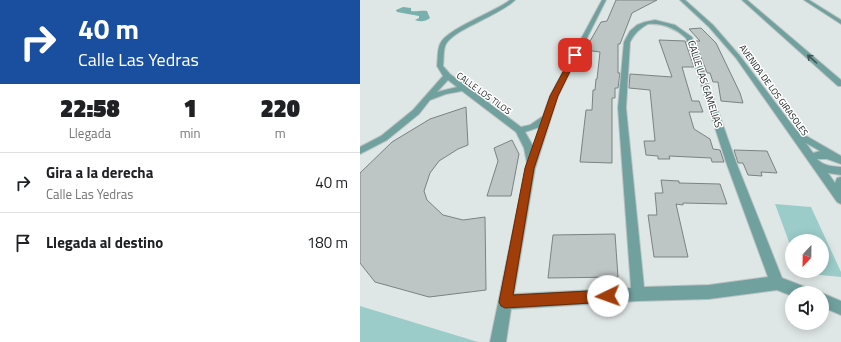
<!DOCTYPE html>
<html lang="es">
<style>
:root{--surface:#fff;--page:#f6f6f6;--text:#202124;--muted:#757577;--line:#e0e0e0}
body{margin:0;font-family:"Titillium Web",sans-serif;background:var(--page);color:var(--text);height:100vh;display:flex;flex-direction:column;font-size:15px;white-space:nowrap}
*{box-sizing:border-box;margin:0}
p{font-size:13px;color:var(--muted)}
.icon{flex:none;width:22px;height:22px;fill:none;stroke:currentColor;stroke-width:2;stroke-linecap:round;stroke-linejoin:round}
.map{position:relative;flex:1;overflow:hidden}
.side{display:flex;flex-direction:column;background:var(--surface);width:360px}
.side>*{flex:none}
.hud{background:#1a4fa0;color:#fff;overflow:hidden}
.needle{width:26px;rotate:202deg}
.controls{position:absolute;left:425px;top:234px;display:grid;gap:8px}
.controls a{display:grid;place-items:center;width:44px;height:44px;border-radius:50%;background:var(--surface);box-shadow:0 2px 10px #0003;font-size:20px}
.pin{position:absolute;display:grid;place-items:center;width:34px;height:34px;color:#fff;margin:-17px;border-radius:8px;box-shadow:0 2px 6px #0006}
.me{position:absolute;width:44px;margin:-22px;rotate:267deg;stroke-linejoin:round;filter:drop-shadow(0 0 3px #0008)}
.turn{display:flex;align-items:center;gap:14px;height:84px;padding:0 12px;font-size:18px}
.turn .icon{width:52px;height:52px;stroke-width:2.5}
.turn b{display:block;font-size:28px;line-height:34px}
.eta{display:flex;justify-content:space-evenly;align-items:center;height:68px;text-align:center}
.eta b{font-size:24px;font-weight:800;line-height:28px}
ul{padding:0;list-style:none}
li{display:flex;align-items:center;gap:12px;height:60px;padding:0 12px;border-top:1px solid var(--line)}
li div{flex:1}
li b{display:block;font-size:15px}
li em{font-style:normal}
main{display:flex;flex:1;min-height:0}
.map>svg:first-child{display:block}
</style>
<main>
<section class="side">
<div class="hud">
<div class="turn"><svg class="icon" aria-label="right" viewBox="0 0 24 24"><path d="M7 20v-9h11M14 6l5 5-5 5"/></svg><div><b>40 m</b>Calle Las Yedras</div></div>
</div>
<div class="eta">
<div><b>22:58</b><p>Llegada</p></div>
<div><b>1</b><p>min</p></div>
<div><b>220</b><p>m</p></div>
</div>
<ul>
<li><svg class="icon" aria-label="right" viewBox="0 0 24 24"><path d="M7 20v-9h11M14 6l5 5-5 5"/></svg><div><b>Gira a la derecha</b><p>Calle Las Yedras</p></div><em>40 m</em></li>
<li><svg class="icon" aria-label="arrive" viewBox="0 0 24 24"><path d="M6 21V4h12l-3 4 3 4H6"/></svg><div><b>Llegada al destino</b></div><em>180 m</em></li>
</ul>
</section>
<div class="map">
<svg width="481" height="342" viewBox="0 0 481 342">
<rect width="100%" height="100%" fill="#dfe7e6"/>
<!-- green -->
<g fill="#9bccc9">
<polygon points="415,204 451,207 481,272 481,277 440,273 440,271 462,271 462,241 432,241 432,250"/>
<polygon points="0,306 118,342 0,342"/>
</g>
<!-- water -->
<path fill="#79afac" d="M43,7l8,1v3c5,1 10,-1 16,0l3,7c-5,4 -10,4 -15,2l4,-2v-2l-22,-4 -1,-2z"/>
<!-- building -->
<g fill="#bec6c5" stroke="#7b8282">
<polygon points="256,0 297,0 272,13 260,44 258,44 258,73 260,73 258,88 255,88 255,98 252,98 252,163 220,162 226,110 232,110 233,90 235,90 236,79 237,79 240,52 225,50 241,22 247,21"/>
<polygon points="341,28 356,43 380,93 383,103 361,101 358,82 353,82 350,73 347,73 335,41 340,41 329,29"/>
<polygon points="299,40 325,41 334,67 322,67 332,101 339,101 343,112 329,112 334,129 350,139 353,149 360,150 364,162 352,162 351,158 309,156 310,159 298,159 298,156 286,155 284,141 295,141 290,90 269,88 270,74 312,77"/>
<polygon points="106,107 108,145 98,149 79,161 70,173 64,191 67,200 83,215 103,220 125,217 126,290 69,297 15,282 0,263 0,173 32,142 70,119"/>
<polygon points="152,140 159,154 151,196 127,196 138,161 134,148"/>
<polygon points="374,150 407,151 417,173 401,172 402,176 388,175 383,163 378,163"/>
<polygon points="301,180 319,181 319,183 360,184 367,204 323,203 323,205 316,204 328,257 294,257 288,215 297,215 295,193 303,193"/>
<polygon points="255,234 258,277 188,278 193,235"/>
</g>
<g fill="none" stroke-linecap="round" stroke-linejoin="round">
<defs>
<g id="street">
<path d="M150,0h5c-16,16 -59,28 -69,44 -3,5 -2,16 -3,22l7,8 71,53 9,-2 13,-9 7,-20 52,-96h4l-48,96 -23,73 -21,125 117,-6 -13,-180 6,-66 6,-11 7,-6 8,-3 10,-2 20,5 17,12 44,125 46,116 26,10 2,5h-18v3l-15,-6 -68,9 -71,2 -127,8 -5,33h-16l37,-179 -3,-15 -8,-16 -54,-41 -16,3 -16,6 -11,14 -32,26 -27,14v-7l21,-11 32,-26 30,-34 -6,-10c1,-7 0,-15 3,-22 6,-15 55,-32 70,-44zM288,24c15,-1 27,4 38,14l40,124 42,115 -59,8 -65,2 -18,-179 4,-66c5,-9 9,-13 18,-18zM88,80l9,7 -20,5zM180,127l-7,19 -8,-14z"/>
<path d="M320,0h5l28,25 27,31 56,74 45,26v8l-14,-5h-10c6,7 15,7 24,8v8l-13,-2 7,10 2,-5 4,-1v27l-4,-2 -101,-144 -27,-31zM446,143l14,8 -7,2z"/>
<polygon points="382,0 387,0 481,80 481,86 478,86"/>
<polygon points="444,0 449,0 481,20 481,24"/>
<polygon points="462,293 481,301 481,315 462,307"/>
</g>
</defs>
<!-- street casing -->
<use href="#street" stroke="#bcc3c2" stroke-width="2"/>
<!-- street -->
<use href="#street" fill="#70a19f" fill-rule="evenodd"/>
</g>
<!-- one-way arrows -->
<defs><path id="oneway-shaft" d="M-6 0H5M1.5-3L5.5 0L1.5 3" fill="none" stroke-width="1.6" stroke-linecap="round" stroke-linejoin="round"/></defs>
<use stroke="#415858" href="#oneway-shaft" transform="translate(452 59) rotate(-139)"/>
<!-- route -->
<polygon fill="#a13d09" stroke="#692806" points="215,53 218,55 198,96 174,168 153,295 248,290 253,292 255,296 253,300 248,302 145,308 141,306 139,302 165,168 190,96 212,55"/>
<g text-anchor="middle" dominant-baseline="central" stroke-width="3" stroke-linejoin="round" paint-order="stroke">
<!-- far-street labels -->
<g font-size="9" fill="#1b1d1d" stroke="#fff">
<text transform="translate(414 90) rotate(54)">AVENIDA DE LOS GIRASOLES</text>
<text transform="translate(124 93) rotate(36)">CALLE LOS TILOS</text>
</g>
<!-- street labels -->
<g font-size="10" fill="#1b1d1d" stroke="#fff">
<text transform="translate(345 84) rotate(72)">CALLE LAS CAMELIAS</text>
</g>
</g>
</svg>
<div class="controls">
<a><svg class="needle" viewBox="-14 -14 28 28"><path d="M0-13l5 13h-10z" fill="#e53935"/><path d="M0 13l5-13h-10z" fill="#757577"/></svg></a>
<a><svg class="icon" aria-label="sound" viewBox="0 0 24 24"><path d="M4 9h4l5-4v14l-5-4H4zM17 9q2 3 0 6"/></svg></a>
</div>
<div class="pin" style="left:215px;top:55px;background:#d93025"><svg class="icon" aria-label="arrive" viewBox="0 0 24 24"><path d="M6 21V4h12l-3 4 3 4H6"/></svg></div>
<svg class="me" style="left:248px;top:296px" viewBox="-20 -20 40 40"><circle r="19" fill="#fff"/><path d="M0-13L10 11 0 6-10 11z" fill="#a13d09"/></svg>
</div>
</main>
